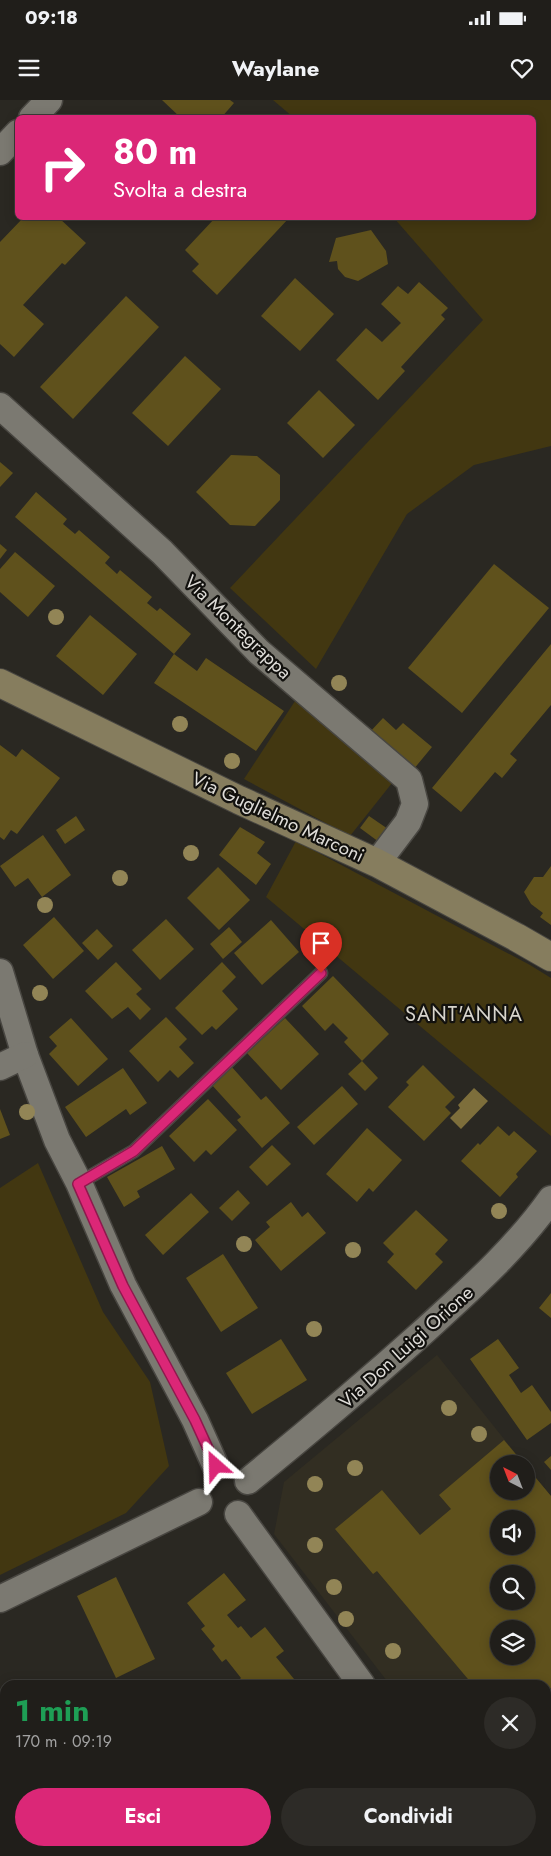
<!DOCTYPE html>
<html lang="it">
<meta charset="utf-8">
<style>
:root{--surface:#201e1a;--page:#2d2b27;--text:#f1f3f6;--muted:#a2a2a2;--line:#3d3c39;--accent:#db2777}
body{margin:0;font-family:Jost,sans-serif;background:var(--page);color:var(--text);height:100vh;display:flex;flex-direction:column;font-size:19px;white-space:nowrap}
*{box-sizing:border-box;margin:0}
p{font-size:16px;color:var(--muted)}
.icon{flex:none;width:28px;height:28px;fill:none;stroke:currentColor;stroke-width:2;stroke-linecap:round;stroke-linejoin:round}
.map{position:relative;flex:1;overflow:hidden}
.drawer{position:absolute;left:0px;top:1580px;width:551px;height:176px;display:flex;flex-direction:column;background:var(--surface);border-radius:15px 15px 0 0;box-shadow:0 2px 12px #0003,0 0 0 1px var(--line)}
.drawer>*{flex:none}
.guide{position:absolute;left:15px;top:15px;width:521px;height:105px;border-radius:8px;box-shadow:0 2px 12px #0003,0 0 0 1px var(--line);background:#db2777;color:#fff;overflow:hidden}
.needle{width:32px;rotate:318deg}
.buttons{position:absolute;left:490px;top:1355px;display:grid;gap:10px}
.buttons a{display:grid;place-items:center;width:45px;height:45px;border-radius:50%;background:var(--surface);box-shadow:0 2px 12px #0003,0 0 0 1px var(--line);font-size:25px}
.pin{position:absolute;display:grid;place-items:center;width:42px;height:42px;color:#fff;margin:-51px -21px;border-radius:50% 50% 50% 0;rotate:-45deg;box-shadow:0 0 5px #0007}
.pin .icon{rotate:45deg}
.me{position:absolute;width:55px;margin:-28px;rotate:335deg;stroke-linejoin:round;filter:drop-shadow(0 0 4px #0008)}
.turn{display:flex;align-items:center;gap:18px;height:105px;padding:0 15px;font-size:22px}
.turn .icon{width:65px;height:65px;stroke-width:2.5}
.turn b{display:block;font-size:35px;line-height:42px}
.round{display:grid;place-items:center;flex:none;width:52px;height:52px;border-radius:26px;background:var(--page)}
.overview{display:flex;align-items:center;justify-content:space-between;height:85px;padding:0 15px}
h1{font-size:30px;font-weight:700;line-height:38px;color:#1e9e55}
.primary-button{display:flex;gap:10px;margin-top:auto;padding:10px 15px}
.primary-button a{flex:1;height:58px;border-radius:30px;background:var(--accent);color:#fff;font-size:20px;font-weight:700;line-height:58px;text-align:center}
.primary-button a+a{background:var(--page);color:var(--text)}
.status{display:flex;justify-content:space-between;align-items:center;height:35px;padding:0 25px;background:var(--surface);direction:ltr}
.status svg{height:14px;fill:currentColor}
header{display:flex;justify-content:space-between;align-items:center;height:65px;padding:0 15px;background:var(--surface);font-size:22px;font-weight:700}
.map>svg:first-child{display:block}
</style>
<div class="status"><b>09:18</b><svg viewBox="0 0 49 12"><path d="M0 12V9h3v3zM5 12V6h3v6zM10 12V3h3v9zM15 12V0h3v12zM26 1h20v11H26zM47 4h2v5h-2z"/></svg></div>
<header><svg class="icon" aria-label="menu" viewBox="0 0 24 24"><path d="M4 6h16M4 12h16M4 18h16"/></svg>Waylane<svg class="icon" aria-label="heart" viewBox="0 0 24 24"><path d="M12 20l-8-8c-3-5 5-10 8-4 3-6 11-1 8 4z"/></svg></header>
<div class="map">
<svg width="551" height="1756" viewBox="0 0 551 1756">
<rect width="100%" height="100%" fill="#2a2822"/>
<!-- built -->
<path fill="#322e22" fill-rule="evenodd" d="M437,1255l87,109h-25v27h27v-25l25,30v240l-5,9v-60h-156l-116,-151 10,-52zM499,1419h27v27h-27zM499,1474h27v27h-27zM499,1529h27v27h-27z"/>
<!-- green -->
<g fill="#423711">
<polygon points="273,0 551,0 551,346 474,365 407,414 316,569 230,488 483,220 394,118 534,118 534,18 293,17"/>
<polygon points="297,598 396,678 350,736 244,679"/>
<polygon points="296,741 530,865 551,878 551,1036 266,797"/>
<polygon points="38,1063 103,1212 150,1282 169,1366 126,1413 0,1475 0,1088"/>
</g>
<!-- water -->
<polygon fill="#7d6e3b" points="474,988 488,1001 461,1029 450,1018 460,1008 458,1005"/>
<!-- building -->
<g fill="#5f511c" fill-rule="evenodd">
<polygon points="162,0 230,0 234,3 221,18 181,18"/>
<polygon points="23,118 59,118 86,143 65,165 62,163 23,205 44,224 14,257 0,244 0,142"/>
<polygon points="215,118 289,118 217,195 192,171 199,164 185,150"/>
<polygon points="371,130 386,151 388,164 358,181 345,177 338,169 337,161 329,162 336,138"/>
<polygon points="295,178 334,214 300,251 261,216"/>
<polygon points="419,182 448,208 441,215 445,219 401,267 405,271 378,300 336,260 366,228 382,242 401,223 381,204 398,186 408,194"/>
<polygon points="126,196 159,227 73,319 40,287"/>
<polygon points="185,256 221,289 168,346 132,313"/>
<polygon points="319,290 355,325 323,358 287,323"/>
<polygon points="231,355 257,356 280,375 280,400 255,426 230,425 196,392"/>
<polygon points="0,362 13,373 0,387"/>
<polygon points="36,392 67,419 63,424 75,434 79,430 110,457 105,463 117,474 120,470 152,497 147,503 157,511 160,508 191,534 174,554 15,417"/>
<polygon points="0,444 7,450 0,459"/>
<polygon points="15,452 55,486 28,517 0,492 0,469"/>
<polygon points="494,464 549,508 462,613 408,568"/>
<polygon points="90,515 137,554 103,595 56,556"/>
<polygon points="551,544 551,605 510,654 517,660 502,678 495,672 461,712 432,688"/>
<polygon points="174,554 197,571 206,558 284,611 256,651 154,583"/>
<polygon points="383,618 396,630 403,623 432,647 413,670 369,633"/>
<polygon points="0,645 16,657 22,649 60,678 17,734 11,730 4,740 0,737"/>
<polygon points="76,716 85,730 65,744 56,730"/>
<polygon points="369,716 388,729 379,742 360,728"/>
<polygon points="240,727 265,742 257,753 271,764 256,785 219,755"/>
<polygon points="43,735 71,775 42,797 28,778 15,787 0,766"/>
<polygon points="551,766 551,825 540,817 543,813 531,804 524,792 534,777 543,777"/>
<polygon points="218,767 250,800 219,830 187,798"/>
<polygon points="54,817 84,851 53,879 23,845"/>
<polygon points="166,819 194,849 160,880 132,850"/>
<polygon points="271,820 299,852 262,885 234,853"/>
<polygon points="229,827 242,842 223,859 210,844"/>
<polygon points="97,829 113,846 98,860 82,843"/>
<polygon points="116,862 142,889 136,894 151,909 140,920 128,907 112,919 85,891"/>
<polygon points="222,862 236,877 222,891 238,909 216,930 212,926 202,935 175,908"/>
<polygon points="333,876 389,934 362,961 344,942 348,938 333,923 325,931 302,906"/>
<polygon points="166,917 187,939 179,947 194,963 178,978 170,970 158,982 129,951"/>
<polygon points="71,918 108,959 78,986 49,954 57,946 49,937"/>
<polygon points="285,918 319,954 281,990 247,953"/>
<polygon points="362,961 378,978 365,991 348,974"/>
<polygon points="423,965 455,997 445,1007 451,1013 424,1041 388,1007 409,985 406,982"/>
<polygon points="231,966 261,1000 266,996 290,1023 262,1048 237,1020 241,1017 211,984"/>
<polygon points="123,968 147,1003 130,1015 126,1009 86,1037 65,1007"/>
<polygon points="342,986 358,1004 314,1045 297,1027"/>
<polygon points="208,999 237,1030 211,1055 206,1050 194,1062 169,1036"/>
<polygon points="0,1009 10,1035 0,1039"/>
<polygon points="498,1026 509,1036 514,1031 537,1051 516,1074 518,1077 500,1097 461,1061 478,1043 480,1045"/>
<polygon points="367,1028 402,1060 373,1092 369,1088 357,1102 326,1074"/>
<polygon points="272,1045 291,1064 267,1086 249,1067"/>
<polygon points="162,1046 175,1069 137,1091 140,1097 124,1107 107,1077"/>
<polygon points="238,1090 250,1103 232,1121 219,1108"/>
<polygon points="191,1093 209,1112 163,1155 145,1135"/>
<polygon points="291,1102 302,1117 308,1112 326,1133 281,1171 255,1140 270,1127 266,1122"/>
<polygon points="416,1110 448,1140 435,1154 443,1162 416,1190 387,1162 394,1154 383,1143"/>
<polygon points="223,1154 258,1208 221,1232 186,1178"/>
<polygon points="551,1193 551,1218 539,1208"/>
<polygon points="281,1239 307,1280 252,1314 226,1273"/>
<polygon points="498,1239 519,1268 509,1275 521,1293 532,1285 551,1312 551,1323 527,1340 470,1259"/>
<path d="M504,1340l20,24h-25v27h27v-25l25,30v193l-5,-6 -2,2h-71l-96,-114 -4,3 -38,-45 47,-39 38,45 31,-26 -12,-14zM499,1419h27v27h-27zM499,1474h27v27h-27zM499,1529h27v27h-27z"/>
<polygon points="551,1356 551,1370 544,1362"/>
<polygon points="224,1473 246,1500 227,1515 238,1528 241,1526 251,1538 265,1527 284,1551 276,1557 294,1579 286,1585 236,1585 235,1584 241,1578 226,1559 222,1562 212,1549 215,1546 201,1529 205,1526 187,1503"/>
<polygon points="116,1477 155,1559 116,1578 77,1496"/>
<polygon points="167,1579 170,1585 154,1585"/>
<polygon points="5,1664 5,1713 0,1706 0,1667"/>
<polygon points="551,1689 551,1723 546,1727 546,1693"/>
<polygon points="546,1743 551,1749 551,1756 524,1756 520,1751 546,1751"/>
<polygon points="30,1751 57,1751 50,1756 33,1756"/>
<polygon points="94,1751 186,1751 188,1756 97,1756"/>
</g>
<g fill="none" stroke-linecap="round" stroke-linejoin="round">
<defs>
<polyline id="lane" points="79,1083 134,1051 321,873"/>
<g id="street">
<polyline points="32,18 49,0"/>
<polyline points="0,52 18,33"/>
<polyline points="0,306 162,452 259,552 409,680 415,704 408,722 377,763"/>
<polyline points="0,872 25,955 57,1040 79,1083 123,1185 195,1320 216,1367"/>
<polyline points="0,967 25,955"/>
<path d="M248,1381c59,-48 117,-97 174,-148 46,-42 93,-83 129,-134"/>
<polyline points="238,1414 362,1585"/>
<polyline points="0,1499 199,1402"/>
<polyline points="493,1751 497,1756"/>
<polyline points="426,1756 431,1751"/>
</g>
<polyline id="secondary" points="0,583 239,700 377,763 516,837 551,857"/>
</defs>
<!-- lane casing -->
<use href="#lane" stroke="#484641" stroke-width="15"/>
<!-- street casing -->
<use href="#street" stroke="#484641" stroke-width="29"/>
<!-- secondary casing -->
<use href="#secondary" stroke="#484641" stroke-width="30"/>
<!-- lane -->
<use href="#lane" stroke="#7b7971" stroke-width="12"/>
<!-- street -->
<use href="#street" stroke="#7b7971" stroke-width="26"/>
<!-- secondary -->
<use href="#secondary" stroke="#867d5e" stroke-width="28"/>
</g>
<!-- trees -->
<g fill="#928556">
<circle cx="56" cy="517" r="8"/>
<circle cx="339" cy="583" r="8"/>
<circle cx="180" cy="624" r="8"/>
<circle cx="232" cy="661" r="8"/>
<circle cx="191" cy="753" r="8"/>
<circle cx="120" cy="778" r="8"/>
<circle cx="45" cy="805" r="8"/>
<circle cx="40" cy="893" r="8"/>
<circle cx="27" cy="1012" r="8"/>
<circle cx="499" cy="1111" r="8"/>
<circle cx="244" cy="1144" r="8"/>
<circle cx="353" cy="1150" r="8"/>
<circle cx="314" cy="1229" r="8"/>
<circle cx="449" cy="1308" r="8"/>
<circle cx="479" cy="1334" r="8"/>
<circle cx="355" cy="1368" r="8"/>
<circle cx="315" cy="1384" r="8"/>
<circle cx="315" cy="1445" r="8"/>
<circle cx="334" cy="1487" r="8"/>
<circle cx="346" cy="1519" r="8"/>
<circle cx="393" cy="1551" r="8"/>
</g>
<g fill="none" stroke-linecap="round" stroke-linejoin="round">
<defs>
<polyline id="route" points="216,1366 195,1320 123,1186 78,1084 134,1051 321,873"/>
</defs>
<!-- route casing -->
<use href="#route" stroke="#8e194d" stroke-width="12"/>
<!-- route -->
<use href="#route" stroke="#db2777" stroke-width="9"/>
</g>
<g text-anchor="middle" dominant-baseline="central" stroke-width="4.5" stroke-linejoin="round" paint-order="stroke">
<!-- street labels -->
<g font-size="19" fill="#dfddd9" stroke="#12110e">
<text transform="translate(238 527) rotate(44)">Via Montegrappa</text>
<text transform="translate(278 717) rotate(25)">Via Guglielmo Marconi</text>
<text transform="translate(406 1247) rotate(-42)">Via Don Luigi Orione</text>
</g>
<!-- neighbourhood labels -->
<g font-size="20" letter-spacing="1" fill="#d7d4cc" stroke="#12110e">
<text x="464" y="914">SANT'ANNA</text>
</g>
</g>
</svg>
<div class="buttons">
<a><svg class="needle" viewBox="-14 -14 28 28"><path d="M0-13l5 13h-10z" fill="#e53935"/><path d="M0 13l5-13h-10z" fill="#a2a2a2"/></svg></a>
<a><svg class="icon" aria-label="sound" viewBox="0 0 24 24"><path d="M4 9h4l5-4v14l-5-4H4zM17 9q2 3 0 6"/></svg></a>
<a><svg class="icon" aria-label="search" viewBox="0 0 24 24"><circle cx="10" cy="10" r="6"/><path d="M15 15l6 6"/></svg></a>
<a><svg class="icon" aria-label="layers" viewBox="0 0 24 24"><path d="M12 4l9 5-9 5-9-5zM3 14l9 5 9-5"/></svg></a>
</div>
<div class="pin" style="left:321px;top:873px;background:#d93025"><svg class="icon" aria-label="arrive" viewBox="0 0 24 24"><path d="M6 21V4h12l-3 4 3 4H6"/></svg></div>
<svg class="me" style="left:216px;top:1366px" viewBox="-20 -20 40 40"><path d="M0-17L14 15 0 8-14 15z" fill="#db2777" stroke="#fff" stroke-width="4"/></svg>
<div class="guide">
<div class="turn"><svg class="icon" aria-label="right" viewBox="0 0 24 24"><path d="M7 20v-9h11M14 6l5 5-5 5"/></svg><div><b>80 m</b>Svolta a destra</div></div>
</div>
<section class="drawer">
<div class="overview"><div><h1>1 min</h1><p>170 m · 09:19</p></div><a class="round"><svg class="icon" aria-label="close" viewBox="0 0 24 24"><path d="M6 6l12 12M18 6L6 18"/></svg></a></div>
<div class="primary-button"><a>Esci</a><a>Condividi</a></div>
</section>
</div>
